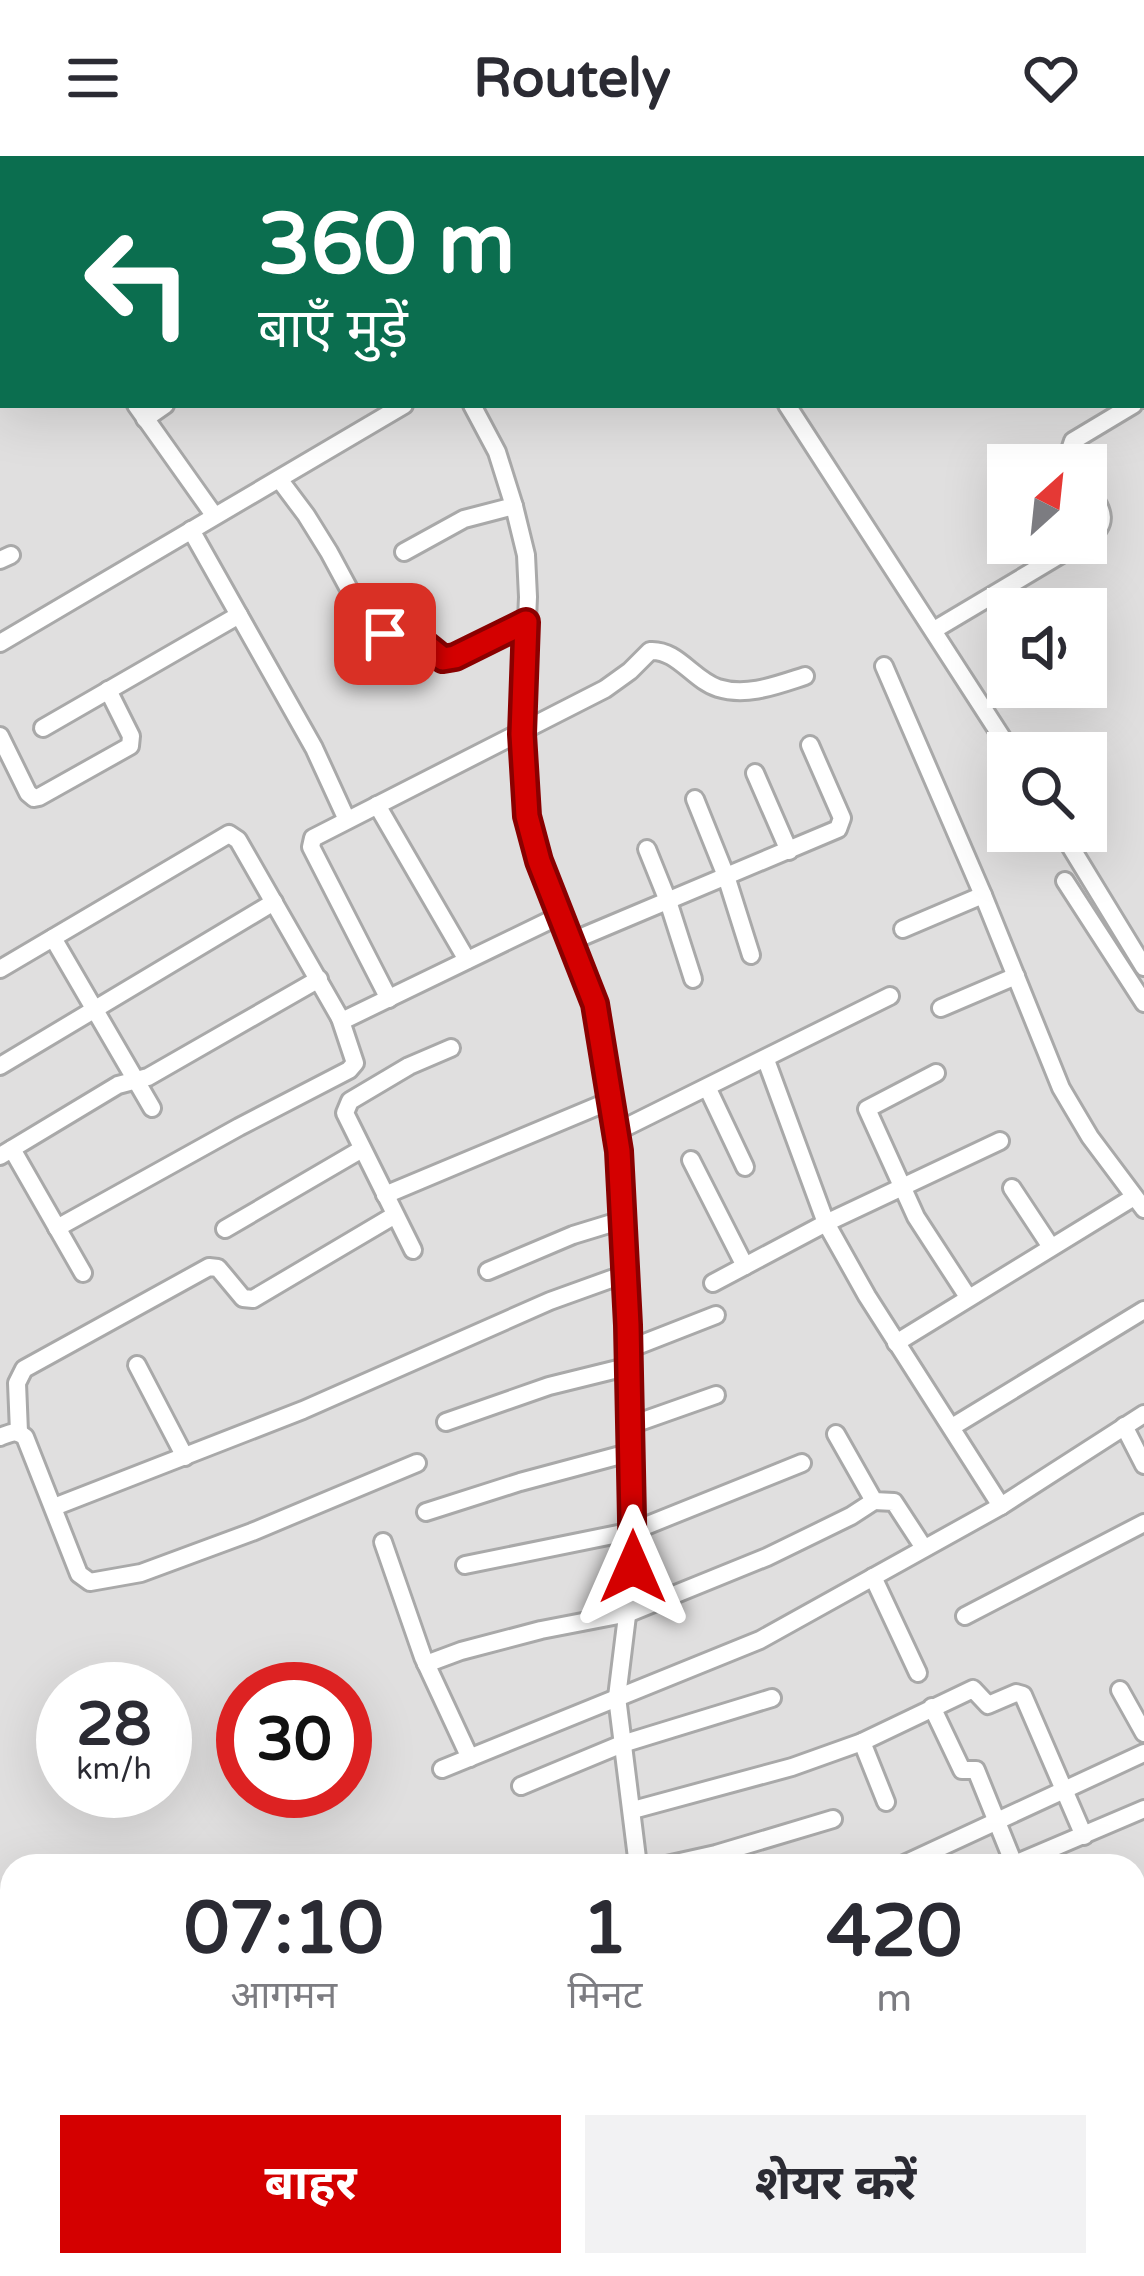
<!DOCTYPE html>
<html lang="hi">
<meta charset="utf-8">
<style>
:root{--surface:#fff;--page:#f2f2f3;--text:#2b2b33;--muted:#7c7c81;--accent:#d40000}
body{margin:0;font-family:"Varela Round","Noto Sans Devanagari",sans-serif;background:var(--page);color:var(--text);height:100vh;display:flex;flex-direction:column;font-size:45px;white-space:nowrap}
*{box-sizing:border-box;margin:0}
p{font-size:39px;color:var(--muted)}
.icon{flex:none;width:66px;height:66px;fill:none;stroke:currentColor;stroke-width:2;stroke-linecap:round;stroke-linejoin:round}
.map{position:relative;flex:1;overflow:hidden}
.side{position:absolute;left:0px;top:1698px;width:1146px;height:423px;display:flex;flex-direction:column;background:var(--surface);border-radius:36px 36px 0 0;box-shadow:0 12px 48px #0002}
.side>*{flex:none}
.top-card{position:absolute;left:0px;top:0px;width:1146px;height:252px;box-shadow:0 12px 48px #0002;background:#0b6e4f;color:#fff;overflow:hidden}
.needle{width:78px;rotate:27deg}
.fabs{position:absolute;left:987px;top:288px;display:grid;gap:24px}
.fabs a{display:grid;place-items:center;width:120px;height:120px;border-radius:0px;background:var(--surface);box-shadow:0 12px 48px #0002;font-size:60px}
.speed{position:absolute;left:36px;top:1506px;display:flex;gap:24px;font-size:60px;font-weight:700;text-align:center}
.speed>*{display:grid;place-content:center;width:156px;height:156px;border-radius:50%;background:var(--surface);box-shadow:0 12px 48px #0002;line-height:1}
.speed small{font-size:30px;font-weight:400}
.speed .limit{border:18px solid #d22;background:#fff;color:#111}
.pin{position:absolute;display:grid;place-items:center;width:102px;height:102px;color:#fff;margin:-51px;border-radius:24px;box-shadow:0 6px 18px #0006}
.me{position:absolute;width:132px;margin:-66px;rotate:0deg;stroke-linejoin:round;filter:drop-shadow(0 0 9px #0008)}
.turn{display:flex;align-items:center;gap:42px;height:252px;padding:0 60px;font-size:54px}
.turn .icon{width:156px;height:156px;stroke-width:2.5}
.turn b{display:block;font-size:84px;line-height:102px}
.eta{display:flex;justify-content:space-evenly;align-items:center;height:204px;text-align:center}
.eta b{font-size:72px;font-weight:700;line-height:84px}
.action{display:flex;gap:24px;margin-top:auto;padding:24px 60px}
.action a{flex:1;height:138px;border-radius:0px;background:var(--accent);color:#fff;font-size:48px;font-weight:700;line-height:138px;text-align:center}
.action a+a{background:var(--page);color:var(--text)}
header{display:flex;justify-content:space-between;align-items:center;height:156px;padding:0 60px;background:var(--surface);font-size:54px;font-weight:700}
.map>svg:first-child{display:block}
</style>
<header><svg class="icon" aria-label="menu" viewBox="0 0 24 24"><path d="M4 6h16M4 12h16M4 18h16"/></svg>Routely<svg class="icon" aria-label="heart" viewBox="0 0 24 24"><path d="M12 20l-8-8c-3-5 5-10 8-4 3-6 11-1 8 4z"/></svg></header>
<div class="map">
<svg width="1144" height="2120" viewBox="0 0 1144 2120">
<rect width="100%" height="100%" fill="#f2efe9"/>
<!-- residential -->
<path fill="#e0dfdf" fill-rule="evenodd" d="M0,0h1144v2120h-1144zM3,3h1140v246h-1140zM1008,309h78v78h-78zM1008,453h78v78h-78zM1008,597h78v78h-78zM63,1533h102v102h-102zM243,1533h102v102h-102zM12,1710h1122v399h-1122z"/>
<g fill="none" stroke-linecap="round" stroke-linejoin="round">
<defs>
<g id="minor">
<polyline points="19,0 21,3"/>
<polyline points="118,0 120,3"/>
<polyline points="212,0 213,3"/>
<polyline points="309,0 313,3"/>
<polyline points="589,0 590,3"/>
<polyline points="911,0 912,3"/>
<polyline points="997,0 999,3"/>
<polyline points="1105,0 1106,3"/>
<polyline points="168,3 174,0"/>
<polyline points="1143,82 1144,84"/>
<polyline points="0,95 3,94"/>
<polyline points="0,194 3,192"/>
<polyline points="1143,243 1144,243"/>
<polyline points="136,249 214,359"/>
<polyline points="472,249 497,296 514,350 526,399 528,441 522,578 531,679 595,847 619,995 628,1169 633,1411 617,1541 638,1710"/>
<polyline points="787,249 1012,597"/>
<polyline points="145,263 165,249"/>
<polyline points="1074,309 1070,294 1073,285 1133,249"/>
<polyline points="279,323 306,359 329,396 370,472 385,478 411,477 444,503 455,501 526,466"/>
<path d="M1086,329c13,22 28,36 0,55"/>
<polyline points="191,374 314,592 347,664"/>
<polyline points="404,396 464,363 514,350"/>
<polyline points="0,404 11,399"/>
<polyline points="934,474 1080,387"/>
<polyline points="0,487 404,249"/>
<polyline points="884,510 983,739 1061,932 1090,981 1144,1053"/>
<polyline points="43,572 239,459"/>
<polyline points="0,580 28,637 34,642 39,641 130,590 131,580 108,534"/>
<polyline points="755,617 789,695"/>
<polyline points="695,643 726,720 751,799"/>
<polyline points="377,649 467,804"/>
<polyline points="1061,675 1144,811"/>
<polyline points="647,693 668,745 693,823"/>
<polyline points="1065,725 1144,847"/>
<polyline points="903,773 983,739"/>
<polyline points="53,782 152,952"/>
<polyline points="572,785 838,673 842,662 810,589"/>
<polyline points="0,813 229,678 238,684 340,862 344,864 561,759"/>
<path d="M389,843l-78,-152 2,-9 292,-149 25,-18 20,-20c27,-2 43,29 68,37 29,9 59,-3 87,-12"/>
<polyline points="941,852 1016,820"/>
<polyline points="766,904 826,1067 867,1140 1001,1350"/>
<polyline points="0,910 274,746"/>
<polyline points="936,917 867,953 916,1061 968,1141"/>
<polyline points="708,933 745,1011"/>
<polyline points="616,976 890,840"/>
<polyline points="12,993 83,1117"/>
<polyline points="0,1000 118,929 148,921 319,823"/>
<polyline points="691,1004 745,1110"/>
<polyline points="1012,1032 1051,1091"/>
<polyline points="385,1039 612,944"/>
<polyline points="57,1072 239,971 349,914 355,907 340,862"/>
<polyline points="225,1073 362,993"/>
<polyline points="413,1094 345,957 350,945 409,910 451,892"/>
<polyline points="488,1115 573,1079 622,1064"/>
<polyline points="713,1127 826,1067 1000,985"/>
<polyline points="896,1187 1134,1041"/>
<polyline points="629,1193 716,1159"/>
<polyline points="137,1209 185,1301"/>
<polyline points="446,1266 549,1230 630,1210"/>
<polyline points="631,1269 716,1239"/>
<polyline points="1124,1270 1144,1309"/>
<polyline points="952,1271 1144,1154"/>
<polyline points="19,1276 17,1227 24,1213 209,1111 218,1112 243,1142 253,1143 395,1059"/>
<polyline points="836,1278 874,1345 894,1346 924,1392"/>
<path d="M0,1281c10,-4 16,-8 25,0l54,137 11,8 51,-9 111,-41 165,-69"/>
<polyline points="54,1351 303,1254 550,1145 625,1118"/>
<polyline points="426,1356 520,1326 632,1296"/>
<polyline points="383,1386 423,1501 470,1602"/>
<polyline points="465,1409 633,1375 802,1307"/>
<polyline points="873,1421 918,1517"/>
<polyline points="965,1460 1144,1367"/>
<polyline points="426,1508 461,1495 541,1474 629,1457 767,1401 851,1360 874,1345"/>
<polyline points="1120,1534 1144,1577"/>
<polyline points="932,1551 962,1614 976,1614 1014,1708"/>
<polyline points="862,1586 886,1646"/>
<polyline points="442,1613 760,1484 1001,1350 1144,1258"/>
<polyline points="521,1630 622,1588 772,1542"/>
<polyline points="633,1654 792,1611 862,1586 973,1533 988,1549 1016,1537 1023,1539 1084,1680"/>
<polyline points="662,1710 716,1698 833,1663"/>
<polyline points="900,1710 1144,1597"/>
<polyline points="1010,1710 1144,1653"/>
<polyline points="1134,1766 1144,1762"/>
<polyline points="1134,1876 1144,1872"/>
<polyline points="1134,1967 1144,1963"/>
<polyline points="0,1994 12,1989"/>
<polyline points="0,2047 12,2042"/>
<polyline points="1134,2055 1144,2052"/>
<polyline points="1010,2109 1013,2120"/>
<polyline points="1123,2109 1125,2120"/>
<polyline points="53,2120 79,2109"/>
<polyline points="296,2120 378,2109"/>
<polyline points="593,2120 595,2109"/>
<polyline points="845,2120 854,2117 862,2109"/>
</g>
</defs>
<!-- minor casing -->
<use href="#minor" stroke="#a9a9a9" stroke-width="22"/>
<!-- minor -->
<use href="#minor" stroke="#fff" stroke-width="16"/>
</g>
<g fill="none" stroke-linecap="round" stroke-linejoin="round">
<defs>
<polyline id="route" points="385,478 411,477 443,503 455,501 526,466 522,578 527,660 539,705 595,848 619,995 628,1169 633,1411"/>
</defs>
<!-- route casing -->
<use href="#route" stroke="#8a0000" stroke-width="30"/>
<!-- route -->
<use href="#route" stroke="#d40000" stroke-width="21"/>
</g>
</svg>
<div class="fabs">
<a><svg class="needle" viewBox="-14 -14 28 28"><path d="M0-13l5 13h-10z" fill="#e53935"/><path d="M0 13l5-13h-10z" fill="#7c7c81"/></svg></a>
<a><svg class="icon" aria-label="sound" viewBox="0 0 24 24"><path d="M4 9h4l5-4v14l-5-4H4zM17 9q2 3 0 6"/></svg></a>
<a><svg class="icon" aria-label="search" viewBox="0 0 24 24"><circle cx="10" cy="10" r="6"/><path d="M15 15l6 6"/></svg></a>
</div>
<div class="speed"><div>28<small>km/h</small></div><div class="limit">30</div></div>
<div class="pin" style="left:385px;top:478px;background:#d93025"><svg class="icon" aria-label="arrive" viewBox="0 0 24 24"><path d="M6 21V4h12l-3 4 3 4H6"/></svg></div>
<svg class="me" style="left:633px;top:1411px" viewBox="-20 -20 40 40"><path d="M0-17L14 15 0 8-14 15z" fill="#d40000" stroke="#fff" stroke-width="4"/></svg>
<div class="top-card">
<div class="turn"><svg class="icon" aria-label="left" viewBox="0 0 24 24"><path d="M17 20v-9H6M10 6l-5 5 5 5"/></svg><div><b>360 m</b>बाएँ मुड़ें</div></div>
</div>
<section class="side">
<div class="eta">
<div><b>07:10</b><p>आगमन</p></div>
<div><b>1</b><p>मिनट</p></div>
<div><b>420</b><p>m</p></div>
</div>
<div class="action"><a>बाहर</a><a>शेयर करें</a></div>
</section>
</div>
